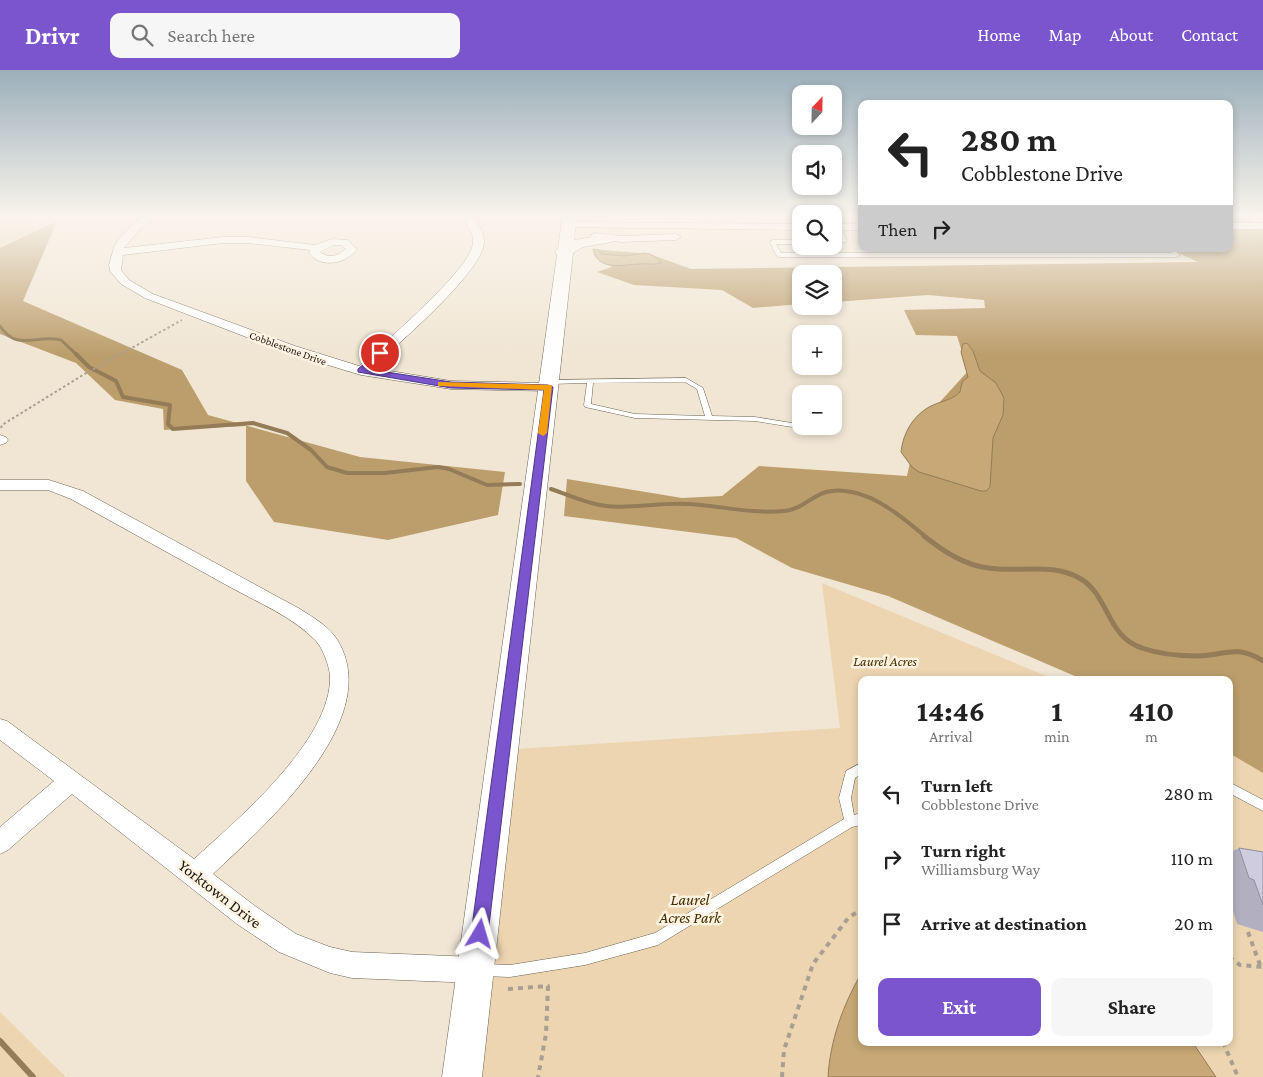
<!DOCTYPE html>
<meta charset="utf-8">
<style>
:root{--surface:#fff;--page:#f6f6f6;--text:#222;--muted:#767676;--accent:#7b55ce}
body{margin:0;font-family:"Crimson Pro",serif;background:var(--page);color:var(--text);height:100vh;display:flex;flex-direction:column;font-size:19px;white-space:nowrap}
*{box-sizing:border-box;margin:0}
p{font-size:16px;color:var(--muted)}
.icon{flex:none;width:28px;height:28px;fill:none;stroke:currentColor;stroke-width:2;stroke-linecap:round;stroke-linejoin:round}
.map{position:relative;flex:1;overflow:hidden}
.panel{position:absolute;left:858px;top:606px;width:375px;height:370px;display:flex;flex-direction:column;background:var(--surface);border-radius:10px;box-shadow:0 2px 8px #0003}
.panel>*{flex:none}
.top-card{position:absolute;left:858px;top:30px;width:375px;height:152px;border-radius:10px;box-shadow:0 2px 8px #0003;background:#fff;color:var(--text);overflow:hidden}
.needle{width:32px;rotate:22deg}
.tools{position:absolute;left:792px;top:15px;display:grid;gap:10px}
.tools a{display:grid;place-items:center;width:50px;height:50px;border-radius:10px;background:var(--surface);box-shadow:0 2px 8px #0003;font-size:25px}
.pin{position:absolute;display:grid;place-items:center;width:42px;height:42px;color:#fff;margin:-21px;border:2px solid #fff;border-radius:50%;box-shadow:0 1px 5px #0007}
.me{position:absolute;width:55px;margin:-28px;rotate:7deg;stroke-linejoin:round;filter:drop-shadow(0 0 4px #0008)}
.turn{display:flex;align-items:center;gap:18px;height:105px;padding:0 20px;font-size:22px}
.turn .icon{width:65px;height:65px;stroke-width:2.5}
.turn b{display:block;font-size:35px;line-height:42px}
.then{display:flex;align-items:center;height:48px;padding:0 20px;background:#0003;gap:10px;font-size:19px}
.eta{display:flex;justify-content:space-evenly;align-items:center;height:85px;text-align:center}
.eta b{font-size:30px;font-weight:700;line-height:35px}
.button{display:flex;gap:10px;margin-top:auto;padding:10px 20px}
.button a{flex:1;height:58px;border-radius:10px;background:var(--accent);color:#fff;font-size:20px;font-weight:700;line-height:58px;text-align:center}
.button a+a{background:var(--page);color:var(--text)}
ul{padding:0;list-style:none}
li{display:flex;align-items:center;gap:15px;height:65px;padding:0 20px}
li div{flex:1}
li b{display:block;font-size:19px}
li em{font-style:normal}
header{display:flex;align-items:center;gap:30px;box-sizing:border-box;height:70px;padding:0 25px;background:var(--accent);color:#fff}
header strong{font-size:24px}
nav{display:flex;gap:28px;margin-inline-start:auto;font-size:18px}
.search{width:350px;height:45px;background:var(--page);display:flex;align-items:center;gap:12px;box-sizing:border-box;padding:0 18px;border-radius:10px;color:var(--muted);font-size:19px}
.map>svg:first-child{display:block}
</style>
<header>
<strong>Drivr</strong>
<div class="search"><svg class="icon" aria-label="search" viewBox="0 0 24 24"><circle cx="10" cy="10" r="6"/><path d="M15 15l6 6"/></svg>Search here</div>
<nav><a>Home</a><a>Map</a><a>About</a><a>Contact</a></nav>
</header>
<div class="map">
<svg width="1263" height="1007" viewBox="0 0 1263 1007">
<rect width="100%" height="100%" fill="#f1e6d4"/>
<!-- green -->
<g fill="#ecd5b0">
<polygon points="0,144 29,144 42,177 0,209"/>
<polygon points="822,513 1056,610 861,610 861,972 1229,972 1229,682 1263,696 1263,1007 461,1007 501,680 840,658"/>
<polygon points="0,942 66,1007 0,1007"/>
</g>
<!-- forest -->
<g fill="#bc9e6c">
<polygon points="1229,144 1239,144 1263,160 1263,703 1229,683 1229,610 1084,610 888,526 792,498 736,468 564,446 567,409 682,428 722,426 759,396 907,406 918,356 968,301 957,266 916,265 904,240 985,238 984,230 928,225 834,232 834,204 801,204 801,234 753,238 722,220 634,215 597,202 612,197 593,179 650,184 691,199 1198,192 1170,179 1229,179"/>
<polygon points="57,151 23,231 182,300 208,345 360,387 505,402 498,445 388,470 274,452 246,411 246,356 164,360 163,339 115,330 76,293 0,264 0,178"/>
</g>
<!-- water -->
<g fill="#c7a876" stroke="#937c57">
<path d="M593,179l6,1 2,4 24,2 19,-3 6,1 12,8c-8,4 -15,1 -23,2 -17,1 -42,7 -46,-15z"/>
<path d="M967,273l6,8 7,20 16,12 8,15 -1,17 -10,23 -3,49 -4,4h-5l-62,-19 -7,-5 -11,-15c2,-19 12,-36 28,-45 11,-6 22,-6 31,-15l2,-10 6,-5 -7,-25 2,-8z"/>
<path d="M861,904v68l332,1 23,34h-388c2,-36 15,-72 33,-103z"/>
</g>
<g fill="none" stroke-linecap="round" stroke-linejoin="round">
<!-- stream-far3 -->
<path stroke="#937c57" stroke-width="3" d="M0,256c17,26 37,8 61,14l16,15"/>
<!-- stream-far2 -->
<g stroke="#937c57" stroke-width="4">
<polyline points="76,284 89,297 116,311 123,327 170,335 168,354 173,359 253,353 287,363 311,380 327,397 347,403 385,403 438,397 449,399 487,415 520,414"/>
<path d="M551,419c18,6 36,15 55,17 27,3 55,-4 83,-2 32,2 63,10 95,7 27,-3 31,-27 68,-19 29,6 52,27 74,45"/>
</g>
<!-- stream-far1 -->
<path stroke="#937c57" stroke-width="5" d="M924,466c19,15 40,29 64,32 30,5 65,-6 93,11 28,17 26,58 61,69 17,6 37,8 56,8 28,-1 38,-12 65,5"/>
<!-- stream -->
<polyline stroke="#937c57" stroke-width="6" points="0,971 33,1007"/>
<defs>
<g id="service">
<polygon points="834,144 837,146 847,171 846,172 834,174 834,170 841,170 834,152"/>
<polygon points="773,170 801,170 801,174 776,174 781,183 1172,183 1168,179 1174,179 1180,185 1177,187 779,187 776,185 770,172"/>
<path d="M686,308l17,10 9,28 43,1 37,6 4,2 -4,2 -37,-6 -120,-3 -50,-11 -1,-2 3,-22 -38,1 -3,-2 3,-2zM685,312l12,7 8,27 -70,-2 -44,-10 2,-21z"/>
<polygon points="861,693 861,704 855,708 851,728 854,745 861,743 861,755 852,757 658,875 585,895 510,907 483,906 478,905 477,900 478,895 483,894 510,895 585,883 655,863 844,749 839,728 845,705 846,701"/>
<polygon points="1229,712 1263,730 1263,741 1229,723"/>
</g>
<g id="minor">
<path d="M149,144h12l-21,15 -16,19 99,-11h25l67,8 17,-6 16,1 9,9c-11,15 -36,20 -48,4l1,-3 -62,-7h-25l-100,12 -2,15 8,10 24,14 142,52 64,20c22,-21 112,-96 114,-123 1,-13 -7,-20 -15,-29h11c9,8 18,21 14,34 -10,32 -84,95 -111,120l79,13 97,2 7,4 -7,4 -97,-2 -90,-14 -76,-23 -140,-54 -24,-14 -11,-13 -1,-6 5,-18 5,-9 13,-13zM333,175h8l5,4c-8,7 -17,10 -26,3z"/>
<polygon points="568,152 801,154 801,160 564,157 564,153"/>
<rect x="1229" y="153" width="34" height="6"/>
<rect x="834" y="154" width="27" height="6"/>
<polygon points="595,163 621,166 676,164 681,167 676,170 621,172 591,168 590,166"/>
<polygon points="0,365 6,367 8,370 6,373 0,375"/>
<path d="M0,410h49l34,11 217,118c14,9 30,18 38,32 47,79 -74,185 -125,233l42,32 41,28 34,13 22,5 123,5 9,4 4,9 -4,9 -9,4 -123,-5 -22,-5 -51,-21 -42,-28 -165,-130 -64,56 -8,4v-27l54,-46 -54,-41v-21l7,2 187,138c44,-40 138,-119 136,-183 -1,-11 -7,-27 -14,-35 -23,-24 -57,-38 -86,-54 -53,-29 -106,-59 -159,-88l-23,-9h-48z"/>
</g>
<polygon id="secondary" points="563,144 577,144 574,170 612,164 619,168 612,172 583,177 573,183 482,1007 442,1007 557,185 555,182 558,178"/>
</defs>
<!-- service casing -->
<use href="#service" stroke="#6c6253" stroke-width="1"/>
<!-- minor casing -->
<use href="#minor" stroke="#6c6253" stroke-width="1"/>
<!-- secondary casing -->
<use href="#secondary" stroke="#6c6253" stroke-width="1"/>
<!-- path-far1 -->
<polyline stroke="#a89f91" stroke-width="2" stroke-dasharray="2.5 2.5" stroke-linecap="butt" points="1,358 2,355 83,305 182,250"/>
<!-- path -->
<g stroke="#a89f91" stroke-width="4" stroke-dasharray="5 5" stroke-linecap="butt">
<polyline points="1248,862 1260,895"/>
<polyline points="1229,887 1240,895 1263,897"/>
<polyline points="508,919 548,916 546,964 538,1007"/>
<polyline points="1223,972 1238,1007"/>
<polyline points="782,1007 784,980 813,894 849,847 861,840"/>
</g>
<!-- service -->
<use href="#service" fill="#fff" fill-rule="evenodd"/>
<!-- minor -->
<use href="#minor" fill="#fff" fill-rule="evenodd"/>
<!-- secondary -->
<use href="#secondary" fill="#fff" fill-rule="evenodd"/>
</g>
<!-- wall -->
<polygon fill="#b2afc0" points="1239,778 1263,782 1263,862 1237,854 1229,828 1229,783"/>
<!-- building -->
<polygon fill="#cfccdf" stroke="#918f9c" points="1239,778 1263,782 1263,835 1254,810 1249,808"/>
<!-- sky -->
<linearGradient id="sky" x2="0" y2="1"><stop stop-color="#9bafba"/><stop offset="0.51" stop-color="#f9f4ec"/><stop offset="1" stop-color="#f9f4ec" stop-opacity="0"/></linearGradient>
<rect width="1263" height="285" fill="url(#sky)"/>
<!-- route -->
<polygon fill="#7b55ce" stroke="#503786" points="380,280 384,283 367,299 451,312 548,315 553,317 488,864 485,870 480,872 474,870 471,864 544,320 451,318 358,302 358,299"/>
<!-- slow -->
<polygon fill="#f59e0b" points="438,312 552,315 547,363 543,366 538,363 544,320 441,316 438,316"/>
<g text-anchor="middle" dominant-baseline="central" stroke-width="5" stroke-linejoin="round" paint-order="stroke">
<!-- far-street labels -->
<g font-size="11" fill="#1a1610" stroke="#fef3e1">
<text transform="translate(288 278) rotate(20)">Cobblestone Drive</text>
</g>
<!-- park labels -->
<g font-size="14" font-style="italic" fill="#432e03" stroke="#fef3e1">
<text x="885" y="591">Laurel Acres</text>
</g>
<!-- near-street labels -->
<g font-size="16" fill="#1a1610" stroke="#fef3e1">
<text transform="translate(220 824) rotate(38)">Yorktown Drive</text>
</g>
<!-- near-park labels -->
<g font-size="16" font-style="italic" fill="#432e03" stroke="#fef3e1">
<text x="690" y="829">Laurel<tspan x="690" dy="18">Acres Park</tspan></text>
</g>
</g>
</svg>
<div class="tools">
<a><svg class="needle" viewBox="-14 -14 28 28"><path d="M0-13l5 13h-10z" fill="#e53935"/><path d="M0 13l5-13h-10z" fill="#767676"/></svg></a>
<a><svg class="icon" aria-label="sound" viewBox="0 0 24 24"><path d="M4 9h4l5-4v14l-5-4H4zM17 9q2 3 0 6"/></svg></a>
<a><svg class="icon" aria-label="search" viewBox="0 0 24 24"><circle cx="10" cy="10" r="6"/><path d="M15 15l6 6"/></svg></a>
<a><svg class="icon" aria-label="layers" viewBox="0 0 24 24"><path d="M12 4l9 5-9 5-9-5zM3 14l9 5 9-5"/></svg></a>
<a>+</a>
<a>−</a>
</div>
<div class="pin" style="left:380px;top:283px;background:#d93025"><svg class="icon" aria-label="arrive" viewBox="0 0 24 24"><path d="M6 21V4h12l-3 4 3 4H6"/></svg></div>
<svg class="me" style="left:480px;top:864px" viewBox="-20 -20 40 40"><path d="M0-17L14 15 0 8-14 15z" fill="#7b55ce" stroke="#fff" stroke-width="4"/></svg>
<div class="top-card">
<div class="turn"><svg class="icon" aria-label="left" viewBox="0 0 24 24"><path d="M17 20v-9H6M10 6l-5 5 5 5"/></svg><div><b>280 m</b>Cobblestone Drive</div></div>
<div class="then">Then<svg class="icon" aria-label="right" viewBox="0 0 24 24"><path d="M7 20v-9h11M14 6l5 5-5 5"/></svg></div>
</div>
<section class="panel">
<div class="eta">
<div><b>14:46</b><p>Arrival</p></div>
<div><b>1</b><p>min</p></div>
<div><b>410</b><p>m</p></div>
</div>
<ul>
<li><svg class="icon" aria-label="left" viewBox="0 0 24 24"><path d="M17 20v-9H6M10 6l-5 5 5 5"/></svg><div><b>Turn left</b><p>Cobblestone Drive</p></div><em>280 m</em></li>
<li><svg class="icon" aria-label="right" viewBox="0 0 24 24"><path d="M7 20v-9h11M14 6l5 5-5 5"/></svg><div><b>Turn right</b><p>Williamsburg Way</p></div><em>110 m</em></li>
<li><svg class="icon" aria-label="arrive" viewBox="0 0 24 24"><path d="M6 21V4h12l-3 4 3 4H6"/></svg><div><b>Arrive at destination</b></div><em>20 m</em></li>
</ul>
<div class="button"><a>Exit</a><a>Share</a></div>
</section>
</div>
